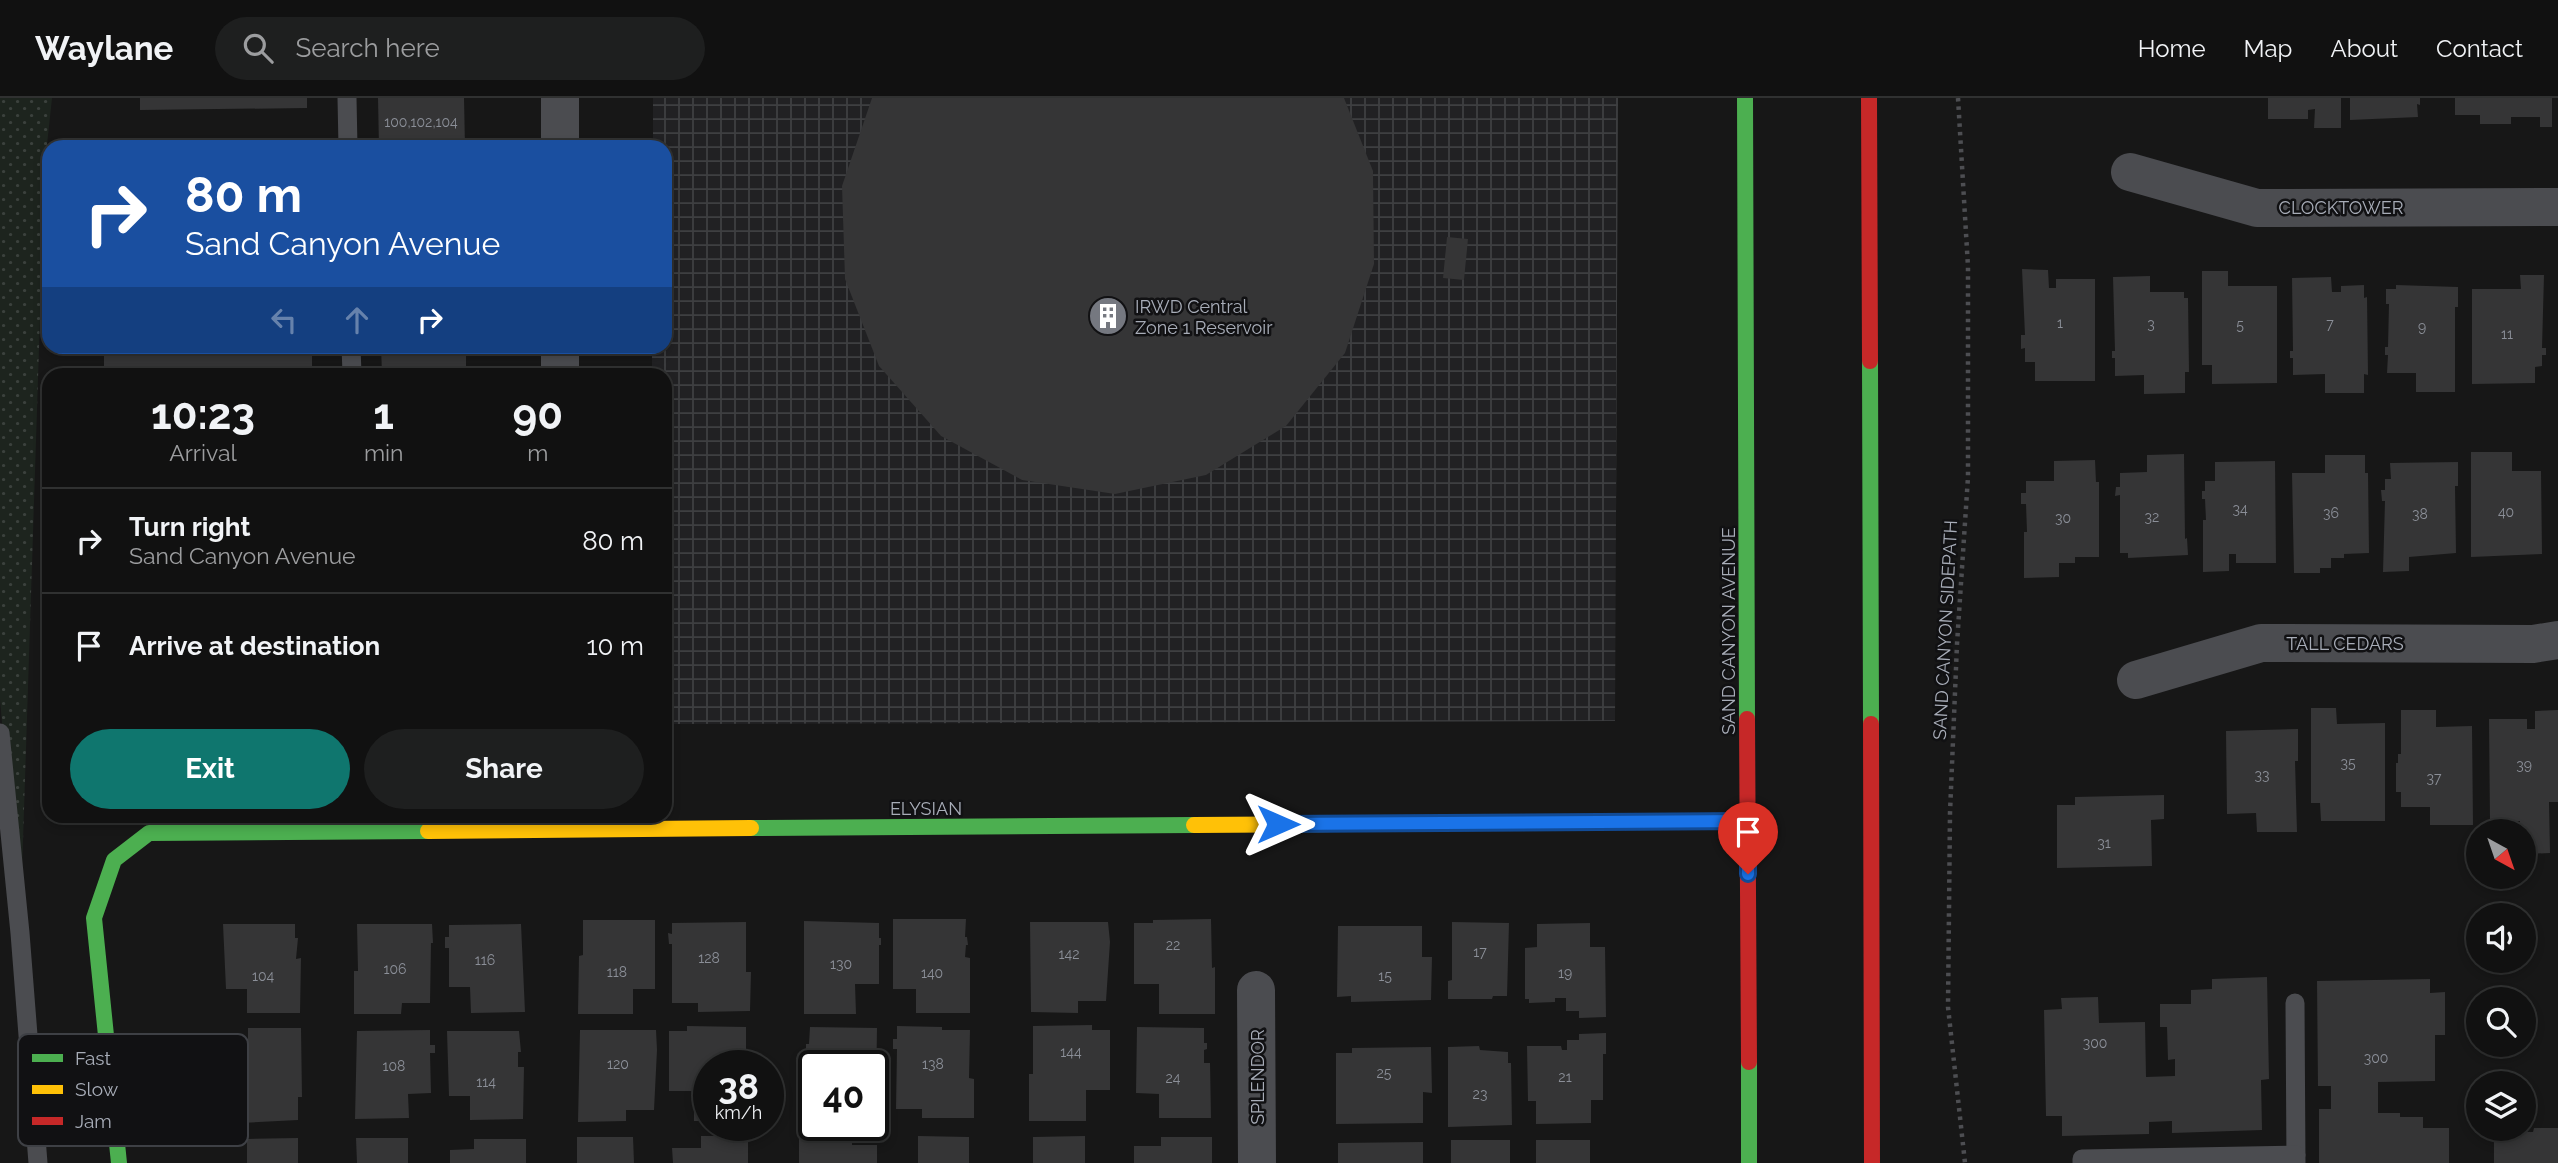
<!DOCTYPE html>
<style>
:root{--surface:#111;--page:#1e1f1f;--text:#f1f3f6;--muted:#9c9d9f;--line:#303131;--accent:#0f766e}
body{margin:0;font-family:Raleway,sans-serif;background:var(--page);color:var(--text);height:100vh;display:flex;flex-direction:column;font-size:26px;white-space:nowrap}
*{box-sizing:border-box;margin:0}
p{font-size:23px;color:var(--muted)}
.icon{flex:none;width:38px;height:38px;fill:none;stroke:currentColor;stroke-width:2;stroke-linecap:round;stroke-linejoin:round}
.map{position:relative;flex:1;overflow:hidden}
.drawer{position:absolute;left:42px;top:270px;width:630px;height:455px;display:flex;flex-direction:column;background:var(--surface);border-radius:21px;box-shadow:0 4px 10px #0003,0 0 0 2px var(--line)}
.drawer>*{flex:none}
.hud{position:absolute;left:42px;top:42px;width:630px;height:214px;border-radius:21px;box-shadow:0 4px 10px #0003,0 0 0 2px var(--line);background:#1a4fa0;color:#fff;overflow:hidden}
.needle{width:46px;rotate:140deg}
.controls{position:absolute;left:2466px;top:721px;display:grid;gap:14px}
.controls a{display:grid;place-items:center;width:70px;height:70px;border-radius:50%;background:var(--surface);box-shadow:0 4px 10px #0003,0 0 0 2px var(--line);font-size:35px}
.speed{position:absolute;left:693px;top:952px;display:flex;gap:14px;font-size:35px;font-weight:700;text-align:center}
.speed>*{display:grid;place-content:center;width:91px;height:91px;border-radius:50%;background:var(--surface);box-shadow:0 4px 10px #0003,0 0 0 2px var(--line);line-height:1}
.speed small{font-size:18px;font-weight:400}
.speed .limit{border:4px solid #111;border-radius:10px;background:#fff;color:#111}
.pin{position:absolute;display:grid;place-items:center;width:60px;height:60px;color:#fff;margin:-72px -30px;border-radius:50% 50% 50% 0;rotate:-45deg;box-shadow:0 0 7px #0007}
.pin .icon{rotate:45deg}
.me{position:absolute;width:77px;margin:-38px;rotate:90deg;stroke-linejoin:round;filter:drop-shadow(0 0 5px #0008)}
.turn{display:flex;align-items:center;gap:24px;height:147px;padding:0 28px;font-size:32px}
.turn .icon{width:91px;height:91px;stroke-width:2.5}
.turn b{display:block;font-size:49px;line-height:60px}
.lanes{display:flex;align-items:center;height:66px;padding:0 28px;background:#0003;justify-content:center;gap:35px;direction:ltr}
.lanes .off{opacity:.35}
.eta{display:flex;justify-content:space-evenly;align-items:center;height:119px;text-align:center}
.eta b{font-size:42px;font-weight:700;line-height:49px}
.primary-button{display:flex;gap:14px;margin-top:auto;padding:14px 28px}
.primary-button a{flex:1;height:80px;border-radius:42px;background:var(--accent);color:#fff;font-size:28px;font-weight:700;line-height:80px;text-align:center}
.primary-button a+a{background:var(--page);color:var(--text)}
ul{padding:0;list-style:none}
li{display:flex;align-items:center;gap:21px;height:105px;padding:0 28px;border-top:2px solid var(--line)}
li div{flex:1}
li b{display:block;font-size:26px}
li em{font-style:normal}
header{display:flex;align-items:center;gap:42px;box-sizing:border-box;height:98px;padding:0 35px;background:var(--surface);border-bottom:2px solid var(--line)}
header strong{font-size:33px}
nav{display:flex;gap:38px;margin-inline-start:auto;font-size:24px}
.search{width:490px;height:63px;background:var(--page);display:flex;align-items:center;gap:18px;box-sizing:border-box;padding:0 24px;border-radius:38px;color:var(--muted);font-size:26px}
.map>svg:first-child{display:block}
</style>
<header>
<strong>Waylane</strong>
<div class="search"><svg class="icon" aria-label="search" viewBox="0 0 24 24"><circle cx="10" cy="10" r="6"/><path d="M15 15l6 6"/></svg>Search here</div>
<nav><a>Home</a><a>Map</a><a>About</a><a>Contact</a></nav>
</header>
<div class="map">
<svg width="2558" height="1065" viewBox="0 0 2558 1065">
<defs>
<pattern id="industrial-grid" width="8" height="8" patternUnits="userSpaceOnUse" patternTransform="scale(1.75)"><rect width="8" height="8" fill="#212123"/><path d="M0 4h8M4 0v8" fill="none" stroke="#3e3f41"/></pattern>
<pattern id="grass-dots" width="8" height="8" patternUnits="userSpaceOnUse" patternTransform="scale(1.75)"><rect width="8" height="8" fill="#1d241e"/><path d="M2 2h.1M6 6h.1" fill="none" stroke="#3b413d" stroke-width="1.8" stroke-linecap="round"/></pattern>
</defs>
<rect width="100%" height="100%" fill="#171717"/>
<!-- industrial -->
<polygon fill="url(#industrial-grid)" points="653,0 1618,0 1615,623 665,626 665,276 652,276 652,249 665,248 665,49 653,49"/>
<!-- grass -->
<polygon fill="url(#grass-dots)" points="0,0 52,0 45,65 20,835 0,601"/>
<!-- building -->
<g fill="#353536">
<polygon points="140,0 307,0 307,10 140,12"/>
<polygon points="378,0 464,0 465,49 379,49"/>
<polygon points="872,0 1344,0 1373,73 1374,166 1345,255 1286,328 1206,377 1115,396 1022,382 941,338 879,268 845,181 842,88"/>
<polygon points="2268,0 2341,0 2341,30 2314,30 2315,11 2308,12 2308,21 2268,21"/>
<polygon points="2350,0 2420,0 2420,7 2417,6 2418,19 2350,22"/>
<polygon points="2455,0 2552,0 2552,29 2540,29 2540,19 2511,19 2511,26 2480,26 2480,17 2455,17"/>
<polygon points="1447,139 1468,141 1464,182 1443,180"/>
<polygon points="2022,171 2048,172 2049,190 2056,190 2056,181 2095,181 2095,283 2035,283 2035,264 2025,264 2025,250 2021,251 2021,237 2025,237"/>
<polygon points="2202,173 2228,173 2228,188 2277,188 2277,285 2212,286 2212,267 2202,267"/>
<polygon points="2520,177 2544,177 2542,250 2546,250 2546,257 2542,257 2542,268 2535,269 2535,285 2472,286 2472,191 2521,191"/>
<polygon points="2150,178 2150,194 2184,194 2184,200 2188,200 2189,274 2185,274 2185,295 2144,296 2144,277 2115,278 2115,260 2112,260 2112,253 2115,253 2113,179"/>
<polygon points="2331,179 2332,194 2341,194 2341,188 2364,187 2364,200 2367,199 2368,277 2364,276 2364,295 2325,295 2325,276 2293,277 2293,260 2290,260 2290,253 2293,253 2292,180"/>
<polygon points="2396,187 2458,189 2458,209 2455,209 2455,294 2416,294 2416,275 2387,275 2388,257 2385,257 2385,249 2388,249 2389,206 2386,206 2386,191 2396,191"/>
<rect x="104" y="248" width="208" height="28"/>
<polygon points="381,248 466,248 466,276 382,276"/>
<polygon points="2471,354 2512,354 2512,373 2541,373 2542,456 2471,459"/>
<polygon points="2184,356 2185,441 2187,440 2188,457 2128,460 2128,455 2120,455 2120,397 2115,398 2116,389 2120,389 2120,375 2147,374 2147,357"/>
<polygon points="2325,357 2365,357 2365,375 2368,375 2369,455 2344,456 2344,460 2331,460 2331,470 2320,470 2320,475 2294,475 2292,375 2325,375"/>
<polygon points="2095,362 2096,384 2099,384 2099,459 2075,459 2075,465 2059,465 2059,479 2024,480 2024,434 2027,434 2026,406 2021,406 2021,395 2026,395 2026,383 2054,383 2054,363"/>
<polygon points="2275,363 2276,465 2236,465 2236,456 2229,456 2229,473 2203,474 2203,422 2206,422 2205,401 2202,401 2202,393 2205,393 2205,383 2215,383 2215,364"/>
<polygon points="2458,364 2458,388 2455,388 2456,455 2409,459 2409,473 2383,474 2385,403 2382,403 2381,392 2385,392 2385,381 2391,381 2390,365"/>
<polygon points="2311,610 2336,610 2337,626 2385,625 2385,723 2321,723 2320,705 2311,705"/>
<polygon points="2401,612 2436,612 2436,629 2472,628 2473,727 2430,727 2430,709 2401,709 2401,694 2396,694 2396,665 2398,665 2398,656 2401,656"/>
<polygon points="2558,612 2558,704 2549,704 2550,755 2524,756 2524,733 2520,733 2520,723 2490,723 2489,621 2527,621 2527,631 2535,631 2535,613"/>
<polygon points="2298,631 2298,663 2295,663 2297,734 2257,734 2256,715 2227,716 2226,633"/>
<polygon points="2164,697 2164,721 2151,722 2152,768 2057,770 2057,707 2075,707 2075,699"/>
<polygon points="893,821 966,821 965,839 967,839 968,847 966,847 965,859 970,860 970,915 916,915 916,891 893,891"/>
<polygon points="1211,821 1212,870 1215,869 1215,916 1159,916 1159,886 1134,886 1134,825 1153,825 1153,822"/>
<polygon points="583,822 655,822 655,891 633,891 633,916 578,916 579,858 583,857"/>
<polygon points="804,823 879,825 879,840 881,840 881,847 879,847 879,886 855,886 856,916 804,916"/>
<polygon points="746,824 746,874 751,874 750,913 698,914 698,905 672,905 672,846 669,846 668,835 672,836 672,825"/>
<polygon points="1030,824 1108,824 1110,844 1106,903 1078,903 1078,915 1031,914"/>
<polygon points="1452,824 1509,825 1507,898 1493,898 1492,901 1448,901 1448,883 1452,882"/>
<polygon points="1590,825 1590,849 1605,849 1606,919 1579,920 1579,913 1566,913 1566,900 1555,900 1555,904 1529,905 1529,901 1525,901 1525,850 1537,849 1537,826"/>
<polygon points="223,826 295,826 295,840 298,840 296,861 301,860 300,915 247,915 247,891 226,891"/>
<polygon points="357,826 432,826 433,845 431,845 430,905 402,905 401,916 354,916 354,873 358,873"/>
<polygon points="521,826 525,914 471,915 470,889 449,889 449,850 445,850 445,839 449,839 449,827"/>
<polygon points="1338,828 1422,828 1422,859 1432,859 1431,902 1351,904 1351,898 1337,899"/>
<polygon points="2267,879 2269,981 2261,982 2262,1032 2172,1035 2172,1023 2149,1024 2149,1036 2062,1038 2062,1018 2046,1018 2044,912 2062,911 2061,900 2098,899 2099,925 2145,924 2146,979 2175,978 2175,961 2168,962 2167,929 2160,929 2160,906 2191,906 2191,892 2212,891 2212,881"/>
<polygon points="2430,881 2430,895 2445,894 2445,937 2435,937 2435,983 2378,984 2378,1015 2400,1015 2400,1019 2423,1019 2423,1030 2449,1030 2449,1065 2319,1065 2319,1011 2331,1011 2331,988 2318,988 2317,883"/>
<polygon points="1092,927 1092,932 1110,932 1110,992 1086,992 1086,1023 1029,1023 1029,976 1033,976 1033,928"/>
<polygon points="687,928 746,929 746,968 709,968 709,1023 694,1023 694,993 669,993 669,933 687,933"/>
<polygon points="897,928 942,929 942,932 970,932 969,980 974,981 974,1020 922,1020 922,1011 896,1011 897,951 893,951 893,941 897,941"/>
<polygon points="810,929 877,930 876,996 873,996 873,968 814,968 814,1021 804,1021 805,967 809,967 809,956 806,956 806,946 809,946"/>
<polygon points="1137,929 1204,930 1204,945 1207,945 1207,951 1204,952 1204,965 1210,965 1211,1020 1159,1020 1159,996 1136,995"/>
<polygon points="248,930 301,930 302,999 298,999 298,1022 220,1026 219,961 223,961 223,942 248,941"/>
<polygon points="430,932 430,947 435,947 435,955 430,955 431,995 408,996 409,1020 355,1021 357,933"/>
<polygon points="580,932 656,932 657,952 654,1012 626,1012 626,1023 578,1024"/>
<polygon points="447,933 519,933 521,954 518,954 518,969 524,969 523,1021 470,1022 470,998 449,998"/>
<polygon points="1606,935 1606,956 1603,956 1603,1002 1591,1002 1591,1025 1536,1026 1536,1003 1528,1003 1527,948 1561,948 1562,952 1567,952 1567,942 1579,942 1579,936"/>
<polygon points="1479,948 1480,952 1508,954 1508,965 1511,965 1512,1027 1448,1029 1448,949"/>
<polygon points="1431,949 1432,995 1423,994 1423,1025 1336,1026 1336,955 1352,955 1352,950"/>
<polygon points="2534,1030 2558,1030 2558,1065 2494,1065 2494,1034 2533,1034"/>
<polygon points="799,1037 852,1037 852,1047 877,1047 877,1065 799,1065"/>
<polygon points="701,1038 748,1038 748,1065 673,1065 672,1050 701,1050"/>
<polygon points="918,1038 969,1039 969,1065 918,1065"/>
<polygon points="1085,1038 1085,1065 1033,1065 1033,1039"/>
<polygon points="577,1039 633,1039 634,1065 577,1065"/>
<polygon points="1161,1039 1212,1039 1212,1065 1134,1065 1134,1048 1161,1048"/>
<polygon points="298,1040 298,1065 247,1065 247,1041"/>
<polygon points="356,1040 408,1040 408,1065 357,1065"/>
<polygon points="474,1041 526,1041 526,1065 450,1065 450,1052 474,1051"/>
<rect x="1451" y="1042" width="59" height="23"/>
<rect x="1536" y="1042" width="54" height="23"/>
<polygon points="1423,1044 1423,1065 1338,1065 1338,1045"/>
</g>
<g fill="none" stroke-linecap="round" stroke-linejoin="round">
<!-- path -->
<polyline stroke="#4d4e52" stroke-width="4.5" stroke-dasharray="3.5 5" stroke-linecap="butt" points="1958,0 1968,169 1968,379 1957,546 1950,715 1948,909 1965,1065"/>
<!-- lane -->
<g stroke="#4b4c50" stroke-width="19">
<polyline points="347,0 348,49"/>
<polyline points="351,248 352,276"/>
<polyline points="0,635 20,835 38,1065"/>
<polyline points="2295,905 2296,1065"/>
<polyline points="2082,1065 2082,1061 2296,1057"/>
</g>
<!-- street -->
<g stroke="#4b4c50" stroke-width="38">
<polyline points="560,49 560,0"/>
<polyline points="2130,74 2257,110 2558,109"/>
<polyline points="560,276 560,248"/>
<polyline points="2136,582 2261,545 2533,546 2558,542"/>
<polyline points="1256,892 1257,1065"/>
</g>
<!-- fast -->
<g stroke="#4caf50" stroke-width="16">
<polyline points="1745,0 1747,621"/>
<polyline points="1870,263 1871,626"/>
<polyline points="751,730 1194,727"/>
<polyline points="1749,964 1749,1065"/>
<polyline points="119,1065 94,820 114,762 149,735 428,733"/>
</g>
<!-- slow -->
<g stroke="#ffc107" stroke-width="16">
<polyline points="1194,727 1748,723"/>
<polyline points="428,733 751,730"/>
</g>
<!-- jam -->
<g stroke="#c62828" stroke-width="16">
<polyline points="1869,0 1870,263"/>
<polyline points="1747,621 1749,964"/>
<polyline points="1871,626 1872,1065"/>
</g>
</g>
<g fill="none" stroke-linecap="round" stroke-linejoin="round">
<defs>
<polyline id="route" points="1278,726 1748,723 1748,776"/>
</defs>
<!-- route casing -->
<use href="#route" stroke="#114b97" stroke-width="18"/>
<!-- route -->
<use href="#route" stroke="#1a73e8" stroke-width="12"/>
</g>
<!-- icons -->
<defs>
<symbol id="building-disc" viewBox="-11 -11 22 22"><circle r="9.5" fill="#757880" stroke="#111113"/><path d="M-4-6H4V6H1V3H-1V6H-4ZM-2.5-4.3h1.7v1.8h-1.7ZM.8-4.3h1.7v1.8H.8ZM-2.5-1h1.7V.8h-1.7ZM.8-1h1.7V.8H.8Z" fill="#fff"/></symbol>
</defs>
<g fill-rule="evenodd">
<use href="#building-disc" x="1086" y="196" width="44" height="44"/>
</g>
<g text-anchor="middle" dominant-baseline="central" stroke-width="5" stroke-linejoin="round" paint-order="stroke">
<!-- number labels -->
<g font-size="14" fill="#8b8f98">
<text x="421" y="24">100,102,104</text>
<text x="2060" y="225">1</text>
<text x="2151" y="226">3</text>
<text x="2330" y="226">7</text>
<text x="2240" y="227">5</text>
<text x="2422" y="229">9</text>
<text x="2507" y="236">11</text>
<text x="2240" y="411">34</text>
<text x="2506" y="414">40</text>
<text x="2331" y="415">36</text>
<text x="2420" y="416">38</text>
<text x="2152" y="419">32</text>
<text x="2063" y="420">30</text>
<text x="2348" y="665">35</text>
<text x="2524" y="667">39</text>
<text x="2262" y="677">33</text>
<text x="2434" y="680">37</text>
<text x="2104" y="745">31</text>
<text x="1173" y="847">22</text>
<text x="1480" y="854">17</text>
<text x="1069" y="856">142</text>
<text x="709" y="860">128</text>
<text x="485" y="862">116</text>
<text x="841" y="866">130</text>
<text x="395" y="871">106</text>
<text x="617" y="874">118</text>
<text x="932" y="875">140</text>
<text x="1565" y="875">19</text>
<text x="263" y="878">104</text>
<text x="1385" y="878">15</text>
<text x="2095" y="945">300</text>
<text x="1071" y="954">144</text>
<text x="2376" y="960">300</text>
<text x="618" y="966">120</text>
<text x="933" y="966">138</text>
<text x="394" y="968">108</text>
<text x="1384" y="975">25</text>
<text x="1565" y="979">21</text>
<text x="1173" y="980">24</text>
<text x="486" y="984">114</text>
<text x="1480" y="996">23</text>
</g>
<!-- street labels -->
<g font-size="18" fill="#a8adb8" stroke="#111113">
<text x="2341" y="109">CLOCKTOWER</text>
<text transform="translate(1945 532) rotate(-87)">SAND CANYON SIDEPATH</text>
<text transform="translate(1728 533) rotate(-90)">SAND CANYON AVENUE</text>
<text x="2345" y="545">TALL CEDARS</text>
<text x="926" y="710">ELYSIAN</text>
<text transform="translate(1257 979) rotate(-90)">SPLENDOR</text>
</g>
<!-- poi labels -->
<g font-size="18" fill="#a8adb8" stroke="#111113" text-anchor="start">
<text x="1135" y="208">IRWD Central<tspan x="1135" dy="21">Zone 1 Reservoir</tspan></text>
</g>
</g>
<!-- legend -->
<rect x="18" y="936" width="230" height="112" rx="10" fill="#111113" stroke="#3e4045" stroke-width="2"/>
<rect x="32" y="956" width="31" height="8" fill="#4caf50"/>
<rect x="32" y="987" width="31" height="9" fill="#ffc107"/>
<rect x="32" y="1019" width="31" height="8" fill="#c62828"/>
<g font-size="19" fill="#a8adb8">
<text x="75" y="967">Fast</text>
<text x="75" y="998">Slow</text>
<text x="75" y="1030">Jam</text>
</g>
</svg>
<div class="controls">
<a><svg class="needle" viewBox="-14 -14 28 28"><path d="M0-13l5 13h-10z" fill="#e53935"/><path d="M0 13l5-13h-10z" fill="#9c9d9f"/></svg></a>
<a><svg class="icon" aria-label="sound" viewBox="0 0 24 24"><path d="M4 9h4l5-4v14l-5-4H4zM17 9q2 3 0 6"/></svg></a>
<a><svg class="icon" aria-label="search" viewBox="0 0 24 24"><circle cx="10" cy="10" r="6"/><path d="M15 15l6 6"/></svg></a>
<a><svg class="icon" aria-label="layers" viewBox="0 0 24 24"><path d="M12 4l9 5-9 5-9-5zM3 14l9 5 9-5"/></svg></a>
</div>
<div class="speed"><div>38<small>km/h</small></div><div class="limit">40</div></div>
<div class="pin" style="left:1748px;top:776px;background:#d93025"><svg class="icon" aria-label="arrive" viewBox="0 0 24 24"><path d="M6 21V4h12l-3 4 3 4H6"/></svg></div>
<svg class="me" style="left:1278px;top:726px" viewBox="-20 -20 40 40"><path d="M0-17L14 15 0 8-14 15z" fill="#1a73e8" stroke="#fff" stroke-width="4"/></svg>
<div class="hud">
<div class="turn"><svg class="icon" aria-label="right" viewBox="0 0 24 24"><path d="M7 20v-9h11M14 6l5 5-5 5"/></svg><div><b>80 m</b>Sand Canyon Avenue</div></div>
<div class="lanes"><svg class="icon off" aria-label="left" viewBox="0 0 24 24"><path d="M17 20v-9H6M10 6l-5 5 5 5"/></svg><svg class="icon off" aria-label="ahead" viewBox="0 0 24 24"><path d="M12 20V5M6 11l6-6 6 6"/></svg><svg class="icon" aria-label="right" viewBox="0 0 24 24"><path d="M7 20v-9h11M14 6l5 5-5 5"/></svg></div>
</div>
<section class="drawer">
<div class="eta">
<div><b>10:23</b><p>Arrival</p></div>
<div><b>1</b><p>min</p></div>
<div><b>90</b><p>m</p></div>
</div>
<ul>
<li><svg class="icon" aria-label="right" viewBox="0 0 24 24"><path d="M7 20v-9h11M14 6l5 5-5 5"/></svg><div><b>Turn right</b><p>Sand Canyon Avenue</p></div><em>80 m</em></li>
<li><svg class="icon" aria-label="arrive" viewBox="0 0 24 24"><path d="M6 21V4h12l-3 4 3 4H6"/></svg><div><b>Arrive at destination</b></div><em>10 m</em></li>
</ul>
<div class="primary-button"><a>Exit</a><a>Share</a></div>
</section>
</div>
